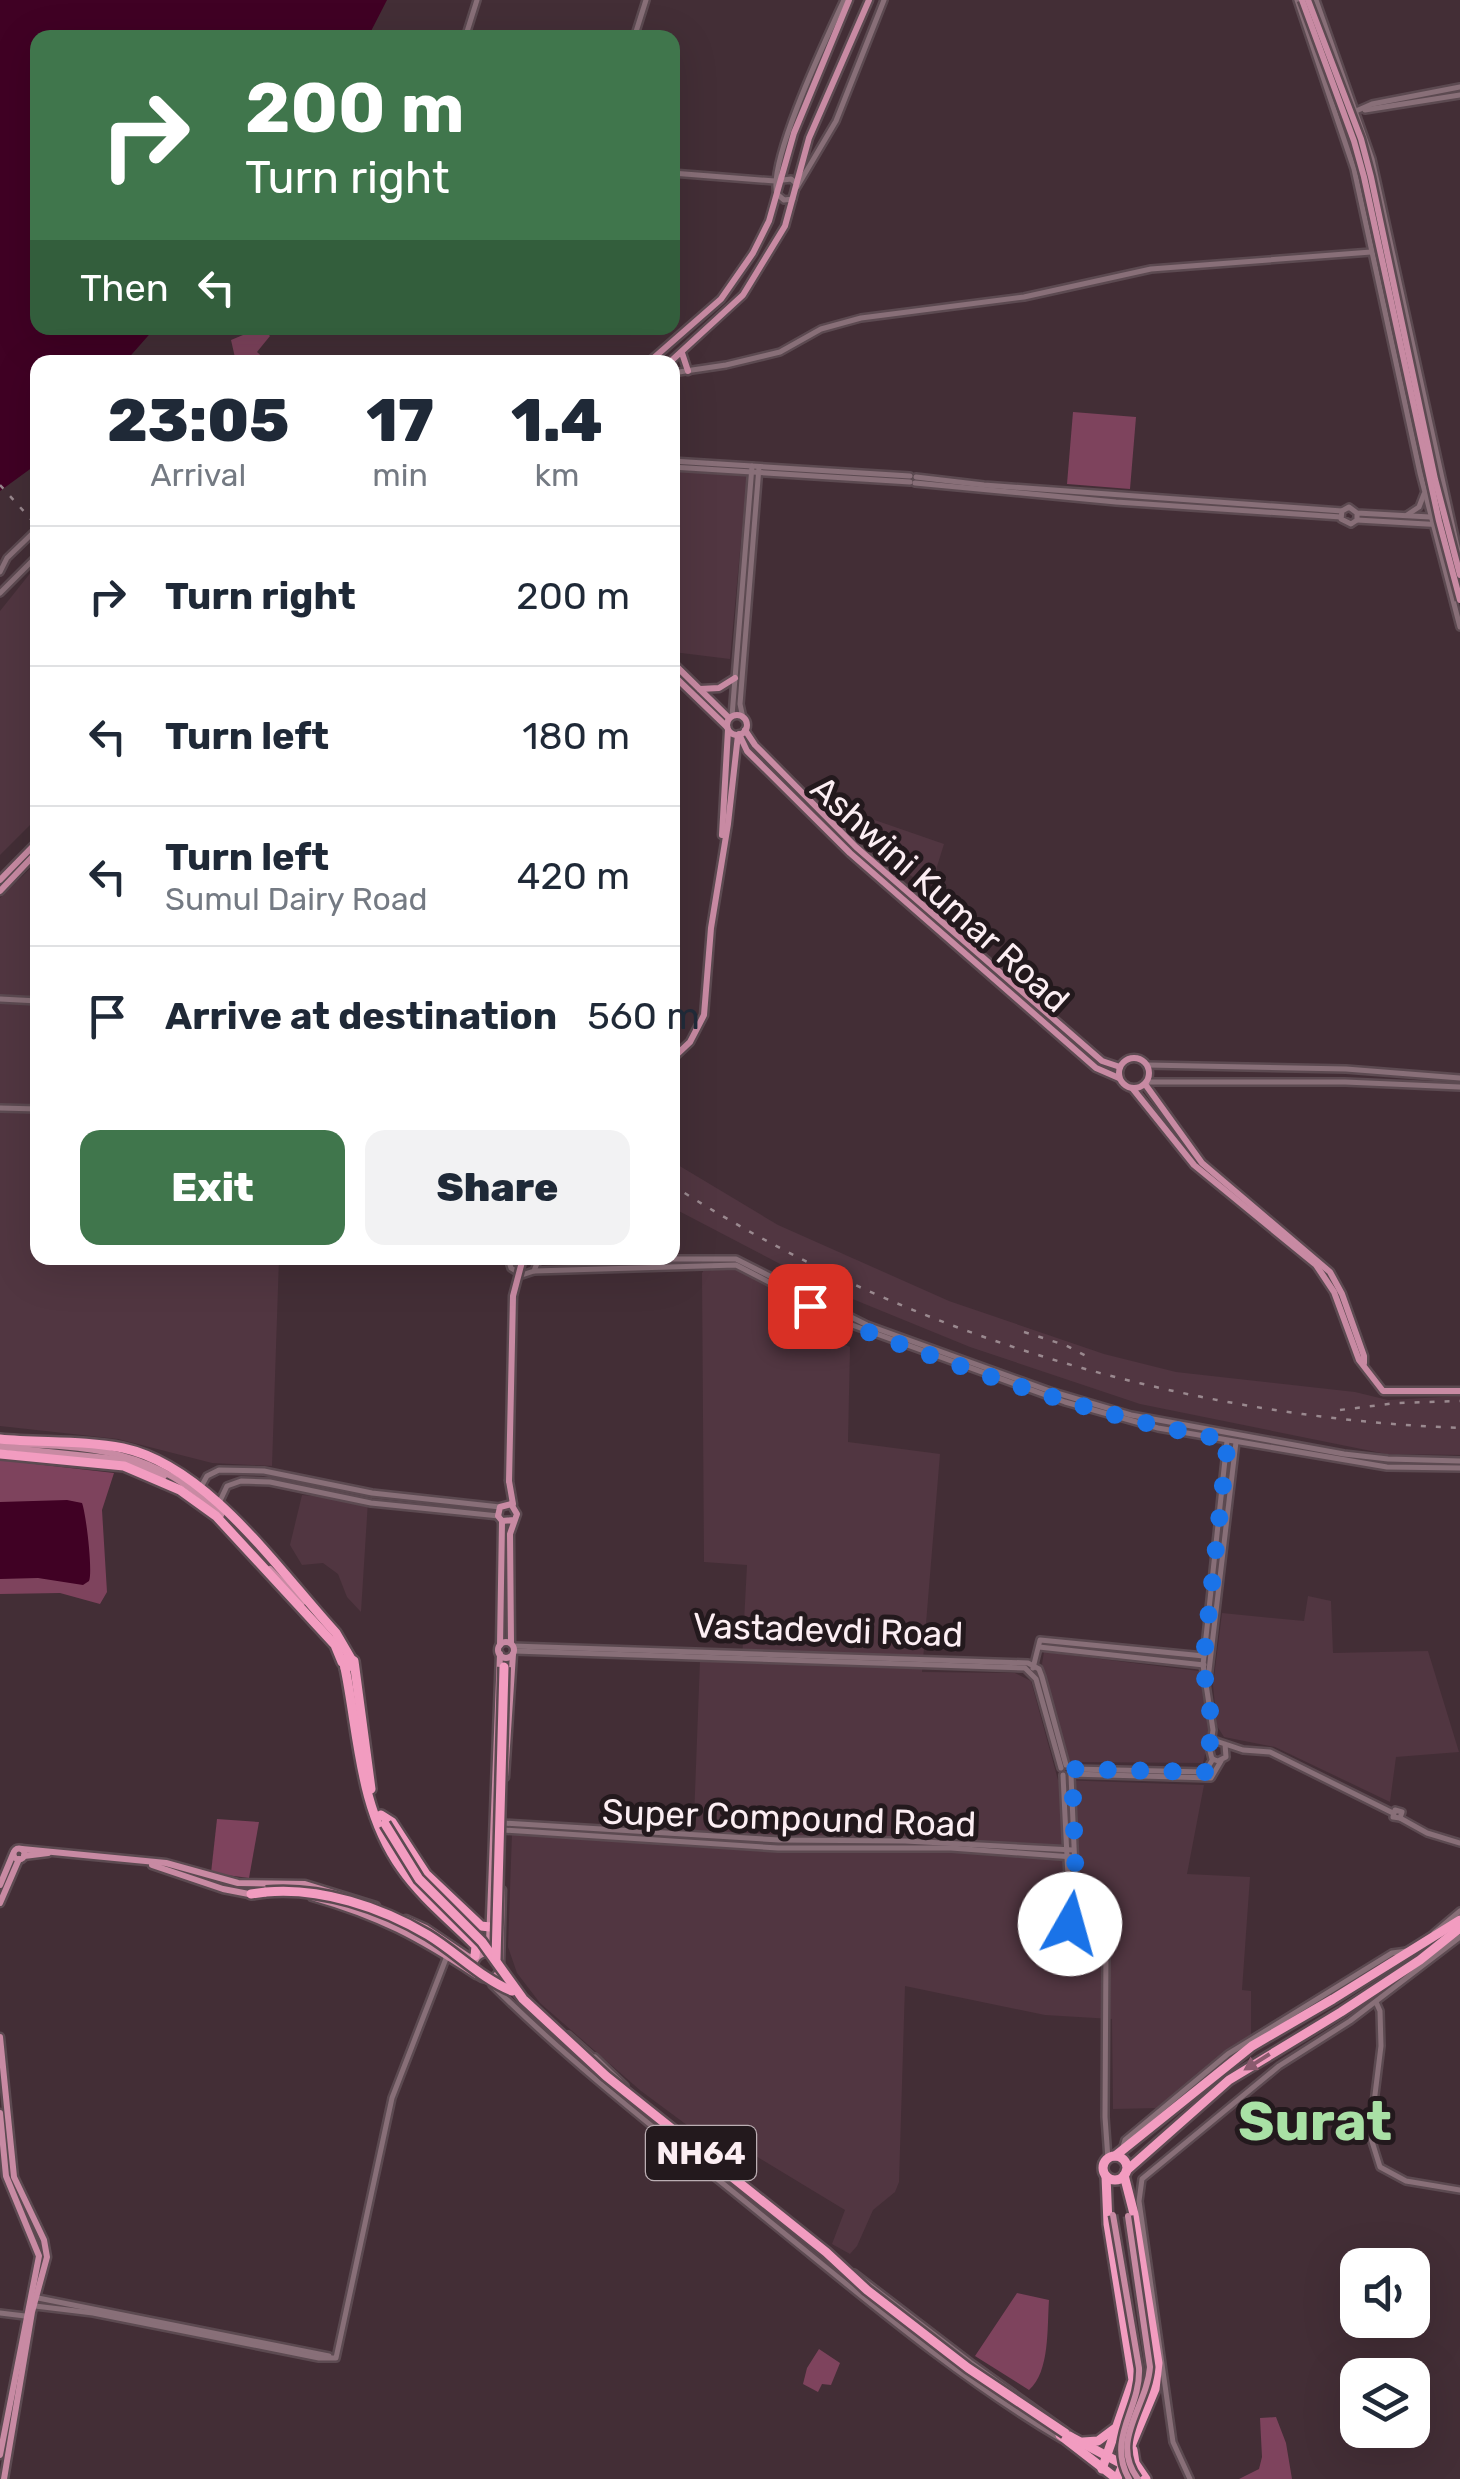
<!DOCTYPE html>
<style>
:root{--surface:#fff;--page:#f2f2f3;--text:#1f2937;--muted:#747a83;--line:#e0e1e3;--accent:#40764c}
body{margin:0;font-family:Rubik,sans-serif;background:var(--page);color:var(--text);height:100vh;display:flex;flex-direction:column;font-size:38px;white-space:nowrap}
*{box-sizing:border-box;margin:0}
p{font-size:32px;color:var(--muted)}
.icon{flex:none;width:55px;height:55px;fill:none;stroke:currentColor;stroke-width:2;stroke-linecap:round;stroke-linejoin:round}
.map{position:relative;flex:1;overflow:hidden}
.sheet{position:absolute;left:30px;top:355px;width:650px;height:910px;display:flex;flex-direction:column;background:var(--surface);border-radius:20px;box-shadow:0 10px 40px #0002}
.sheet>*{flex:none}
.guide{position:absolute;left:30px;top:30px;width:650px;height:305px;border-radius:20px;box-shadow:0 10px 40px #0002;background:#40764c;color:#fff;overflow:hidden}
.fabs{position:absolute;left:1340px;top:2248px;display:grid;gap:20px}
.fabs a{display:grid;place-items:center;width:90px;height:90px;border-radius:20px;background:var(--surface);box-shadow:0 10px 40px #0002;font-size:50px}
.pin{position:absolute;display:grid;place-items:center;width:85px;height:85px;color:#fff;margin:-42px;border-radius:20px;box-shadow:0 5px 15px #0006}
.me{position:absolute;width:110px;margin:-55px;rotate:7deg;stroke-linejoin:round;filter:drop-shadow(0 0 8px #0008)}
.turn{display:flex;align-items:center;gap:35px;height:210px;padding:0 50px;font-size:45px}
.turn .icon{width:130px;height:130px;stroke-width:2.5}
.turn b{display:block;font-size:70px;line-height:85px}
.then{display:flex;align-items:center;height:95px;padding:0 50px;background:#0003;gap:20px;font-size:38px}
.eta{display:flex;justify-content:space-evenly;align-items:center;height:170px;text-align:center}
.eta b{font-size:60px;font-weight:800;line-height:70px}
.cta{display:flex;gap:20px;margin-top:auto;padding:20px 50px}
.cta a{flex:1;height:115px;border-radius:20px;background:var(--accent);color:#fff;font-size:40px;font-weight:800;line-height:115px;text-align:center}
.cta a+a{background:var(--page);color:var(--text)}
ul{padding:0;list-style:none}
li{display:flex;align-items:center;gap:30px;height:140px;padding:0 50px;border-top:2px solid var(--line)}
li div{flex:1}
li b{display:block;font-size:38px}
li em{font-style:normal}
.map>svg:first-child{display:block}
</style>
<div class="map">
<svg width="1460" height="2479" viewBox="0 0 1460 2479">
<rect width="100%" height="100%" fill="#432e36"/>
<!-- built -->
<g fill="#513641">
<polygon points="673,470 747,476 730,659 673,652"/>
<polygon points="36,566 37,818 0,855 0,611"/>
<polygon points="866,817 944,844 930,889 861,841"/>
<polygon points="37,862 38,1258 279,1258 272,1466 212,1463 118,1439 0,1426 0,898"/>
<polygon points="673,1162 778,1225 949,1301 1104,1354 1176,1372 1355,1392 1388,1400 1460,1396 1460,1455 1386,1454 1140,1404 970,1347 828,1289 673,1208"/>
<polygon points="732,1265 821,1314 815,1331 850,1347 848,1442 940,1454 922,1672 1015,1673 1031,1681 1058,1780 1204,1785 1187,1874 1250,1877 1242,1990 1251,1991 1251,2038 1160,2108 1113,2109 1112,2019 1045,2015 905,1986 899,2182 895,2192 873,2210 857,2246 850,2254 832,2244 845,2210 736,2144 730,2157 641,2091 540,2003 517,1973 508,1947 512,1833 693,1845 700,1660 742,1660 747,1565 704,1562 702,1273 706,1267"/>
<polygon points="302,1495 368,1501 361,1612 347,1597 338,1574 323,1563 302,1565 290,1545"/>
<polygon points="1308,1596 1331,1601 1333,1653 1428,1651 1459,1752 1396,1757 1390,1802 1275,1747 1224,1737 1217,1726 1213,1685 1222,1613 1304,1621"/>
<polygon points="1044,1652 1199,1671 1210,1734 1203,1763 1070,1762 1042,1664"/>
</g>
<!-- green -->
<g fill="#7e435d">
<polygon points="243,328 262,328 270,336 257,352 268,362 236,362 231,340 243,335"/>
<polygon points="1073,412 1136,417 1130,489 1067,484"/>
<polygon points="0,1460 114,1473 102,1510 107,1592 100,1604 60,1593 0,1594"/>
<polygon points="217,1819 259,1822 249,1878 211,1873"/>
<path d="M1017,2293l32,7c-2,27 1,72 -20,90l-54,-34z"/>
<polygon points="819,2349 840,2363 831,2385 822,2384 818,2392 803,2384 807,2368"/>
<polygon points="1276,2417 1286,2443 1292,2479 1239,2479 1259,2469 1262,2457 1260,2418"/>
</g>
<!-- water -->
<g fill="#400124">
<polygon points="0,0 387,0 368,37 38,38 38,328 155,328 125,362 38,362 37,464 0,491"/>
<path d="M67,1500l15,3c4,10 11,69 7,78l-6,4 -45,-7 -38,1v-77z"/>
</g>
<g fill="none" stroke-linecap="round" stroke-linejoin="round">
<defs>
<g id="minor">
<polyline points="1297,0 1354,169 1420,473 1460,627"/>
<polyline points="1316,0 1372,159 1460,560"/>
<polyline points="465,38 477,0"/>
<polyline points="634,38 646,0"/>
<polyline points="1365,110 1460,95"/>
<polyline points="1356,111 1372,104 1460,87"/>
<polyline points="672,173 775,181 791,179 797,184"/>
<polyline points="797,187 836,121 884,0"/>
<path d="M793,199l-9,1 -7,-6c-10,-32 51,-159 67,-194"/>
<polyline points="672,373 726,365 780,352 821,329 861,318 1024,297 1151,269 1371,252"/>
<polyline points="672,461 910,476"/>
<polyline points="672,467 910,482"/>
<polyline points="916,477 984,485 1342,511"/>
<polyline points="915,483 1116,502 1341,517"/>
<polyline points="1357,513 1357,520 1351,524 1341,519 1342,511 1349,507 1357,513 1430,517"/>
<polyline points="1407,515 1419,507 1424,494"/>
<polyline points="1357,520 1444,525"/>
<polyline points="0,572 7,558 38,528"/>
<polyline points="0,593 38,555"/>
<polyline points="732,716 752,466"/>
<polyline points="743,718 740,704 759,467"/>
<polyline points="0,999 38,1001"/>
<polyline points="1147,1065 1346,1069 1460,1078"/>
<polyline points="1147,1082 1345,1082 1460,1087"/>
<polyline points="0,1108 38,1109"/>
<polyline points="508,1258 511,1268 522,1275 534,1271 539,1258"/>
<polyline points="540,1259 736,1259 867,1325 1050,1391 1131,1415 1344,1454 1388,1459 1460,1461"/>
<polyline points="534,1271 736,1265 852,1325 1065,1402 1158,1428 1228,1440 1387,1467 1460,1468"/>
<polyline points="201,1487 207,1476 219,1470 264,1471 372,1493 500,1507"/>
<polyline points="218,1505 227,1486 241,1481 270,1482 371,1503 499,1516"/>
<polyline points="513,1646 1028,1663 1039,1669 1042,1677 1066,1765"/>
<polyline points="1039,1647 1204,1665"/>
<polyline points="514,1651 1025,1668 1036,1679 1061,1768"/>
<polyline points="1033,1668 1040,1640 1204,1656"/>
<polyline points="1208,1679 1236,1442"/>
<polyline points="1211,1744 1213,1730 1203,1665 1227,1441"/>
<polyline points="1225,1744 1226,1757 1218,1761 1212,1759 1209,1747 1216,1741 1243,1750 1270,1752 1393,1813"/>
<polyline points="1072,1769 1205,1772 1213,1759"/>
<polyline points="1071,1774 1211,1778 1221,1761"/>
<polyline points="1063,1775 1070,1918"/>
<polyline points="1071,1775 1077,1916"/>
<polygon points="1395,1810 1402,1812 1400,1818 1393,1817"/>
<polyline points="1400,1818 1427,1833 1460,1843"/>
<polyline points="503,1823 779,1840 905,1841 1073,1850"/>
<polyline points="503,1830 778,1848 951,1848 1073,1857"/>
<circle cx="1074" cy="1921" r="5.5"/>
<polyline points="1079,1919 1097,1928 1106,1948 1105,2117 1108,2159"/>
<polyline points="1078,1926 1099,1934"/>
<polyline points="1434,1933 1460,1911"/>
<path d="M492,1985c87,86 183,159 277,236 94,76 187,156 292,218"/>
<polyline points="1376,2002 1380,2011 1381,2046 1370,2135 1380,2167 1406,2181 1460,2190"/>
<polyline points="568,2035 595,2059"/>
<polyline points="595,2057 625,2086"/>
<polyline points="1122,2150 1125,2140 1228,2054 1392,1953 1407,1951"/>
<polyline points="854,2273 970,2362 1073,2436"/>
<polyline points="38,2298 329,2356"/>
<polyline points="35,2306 93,2313 319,2358 336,2358 392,2098 447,1956"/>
<polyline points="0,2313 25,2316"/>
<polyline points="1190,2479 1173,2442 1139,2201 1142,2179 1279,2066 1350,2021 1460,1937"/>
</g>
<g id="major">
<polyline points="682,353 688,371"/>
<polyline points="649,362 721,299 753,253 769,221 794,133 849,0"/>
<polyline points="670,362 743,295 785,226 809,138 869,0"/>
<polyline points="672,662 729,718"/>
<polyline points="672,674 727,727"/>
<polyline points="700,689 719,688 735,678"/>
<circle cx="737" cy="725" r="10"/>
<polyline points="745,730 755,745 856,847 1102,1061 1120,1067"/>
<polyline points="739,734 747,751 850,853 1096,1068 1119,1078"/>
<polyline points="722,835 728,730"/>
<polyline points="0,880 38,841"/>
<polyline points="0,891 38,851"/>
<circle cx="1134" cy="1073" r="15"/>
<polyline points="672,1059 690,1042 704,1015 711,928 728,824 738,735"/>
<polyline points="1145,1084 1202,1163 1330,1272 1342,1294 1364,1356 1364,1363"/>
<polyline points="1133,1089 1194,1165 1316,1265 1334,1292 1359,1360 1383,1391 1460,1391"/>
<path d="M0,1444c88,1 157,5 221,71"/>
<polyline points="0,1447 126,1460 164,1476"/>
<polyline points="509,1481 513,1504"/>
<polyline points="270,1569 303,1602"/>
<circle cx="506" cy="1650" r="8"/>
<polyline points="511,1643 510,1534 517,1514 511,1504 500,1507 498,1516 502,1521 514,1520"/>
<polyline points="500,1645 502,1522"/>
<polyline points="505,1777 513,1654"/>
<circle cx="19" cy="1854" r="5.5"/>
<polyline points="22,1849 166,1863 238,1883 305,1884 376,1906"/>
<polyline points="24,1856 48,1853"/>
<polyline points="152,1865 223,1889 254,1895"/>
<polyline points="0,1885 13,1854"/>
<path d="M312,1897c67,19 106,40 164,78"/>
<polyline points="0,1903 19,1859"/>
<polyline points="406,1919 426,1928 469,1957 477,1956"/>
<circle cx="487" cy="1966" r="13"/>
<polyline points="482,1954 489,1942 500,1654"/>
<polyline points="500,1967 502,1890"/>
<polyline points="0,2037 14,2177 44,2240 47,2257 32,2312 4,2479"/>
<polyline points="0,2113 6,2176 39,2256 0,2455"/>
</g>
<g id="highway">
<path d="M0,1439c40,4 84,1 123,9 85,18 157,124 213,185l14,24"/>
<polyline points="0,1454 124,1466 180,1490 216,1516 335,1645 342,1662"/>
<polyline points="353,1665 345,1668 343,1660 348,1657 354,1661 371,1789"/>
<path d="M345,1668c14,69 14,140 56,200 20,29 50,53 75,78l-1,10"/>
<polyline points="381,1815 392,1822 426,1874 481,1926 490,1927"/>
<polyline points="251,1894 266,1892"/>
<polyline points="1115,2156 1252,2046 1333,1999 1460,1920"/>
<circle cx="1115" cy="2168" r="12"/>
<polyline points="1126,2171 1229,2080 1341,2012 1420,1960 1460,1928"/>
<polyline points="1060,2435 1117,2479"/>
<polyline points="1069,2436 1124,2465"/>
<polyline points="1083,2442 1098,2441 1114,2429"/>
<polyline points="1133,2450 1135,2463 1146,2479"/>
<polyline points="1102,2469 1133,2380 1108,2224 1106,2176"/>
<polyline points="1117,2479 1155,2389 1158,2363 1134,2214 1124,2175"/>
</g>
</defs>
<!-- minor casing -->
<use href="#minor" stroke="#5c4a51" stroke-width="10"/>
<!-- major casing -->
<use href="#major" stroke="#5c4a51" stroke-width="11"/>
<!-- highway casing -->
<use href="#highway" stroke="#5c4a51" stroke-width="14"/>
<!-- minor -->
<use href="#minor" stroke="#886f78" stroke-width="5"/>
<!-- major -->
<use href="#major" stroke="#c88aa3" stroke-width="6"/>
<!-- highway -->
<use href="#highway" stroke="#f29cc0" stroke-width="9"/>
<!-- rail -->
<g stroke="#9a898f" stroke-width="2.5" stroke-dasharray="5 10" stroke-linecap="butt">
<polyline points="0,485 38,527"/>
<path d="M672,1185c233,150 512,232 788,243"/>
<polyline points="1024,1332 1065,1345 1090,1358"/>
<polyline points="1340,1410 1396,1403 1460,1401"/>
</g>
<defs>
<g id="major-bridge">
<polyline points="1302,0 1354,141 1364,177 1439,521 1460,600"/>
<polyline points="1308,0 1361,139 1371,177 1435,479 1460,575"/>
<polyline points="509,1481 513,1296 523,1258"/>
<path d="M1113,2215l26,153c2,41 -33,70 -10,111"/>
<path d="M1128,2216l22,151c-3,40 -41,74 -12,112"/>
</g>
<g id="highway-bridge">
<polyline points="385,1824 419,1879 482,1942 523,1999 606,2076 826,2252 867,2290 968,2368 1065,2433"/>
<path d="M266,1892c54,-5 115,15 162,43 28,17 54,44 84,56"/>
<polyline points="496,1959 504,1667"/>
</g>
</defs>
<!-- major-bridge casing -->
<use href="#major-bridge" stroke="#5c4a51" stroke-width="11" stroke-linecap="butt"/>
<!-- highway-bridge casing -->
<use href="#highway-bridge" stroke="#5c4a51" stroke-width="14" stroke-linecap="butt"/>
<!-- major-bridge -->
<use href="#major-bridge" stroke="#c88aa3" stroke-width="6"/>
<!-- highway-bridge -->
<use href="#highway-bridge" stroke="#f29cc0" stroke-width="9"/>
</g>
<!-- one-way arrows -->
<defs><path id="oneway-solid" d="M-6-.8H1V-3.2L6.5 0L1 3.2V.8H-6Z" transform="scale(2.5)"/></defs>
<use fill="#8a5a6e" href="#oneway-solid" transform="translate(1257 2062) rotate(148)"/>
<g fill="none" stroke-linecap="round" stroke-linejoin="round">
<!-- route -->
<path stroke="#1a73e8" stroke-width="18" stroke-dasharray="0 32.4" d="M810,1306c43,22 90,38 136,55 92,33 184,62 282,79l-25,225 10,65 -5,20 3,16 -6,6 -133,-3 5,147 -7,1v7"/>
</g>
<g text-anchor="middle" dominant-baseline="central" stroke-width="10" stroke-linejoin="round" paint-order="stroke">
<!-- shield labels -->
<rect fill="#23191d" stroke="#bbaeb3" stroke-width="2.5" x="646" y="2126" width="110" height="54" rx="8"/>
<g font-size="32" font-weight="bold" fill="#fceef3">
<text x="701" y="2153">NH64</text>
</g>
<!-- street labels -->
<g font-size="35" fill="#fceef3" stroke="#23191d">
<text transform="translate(940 894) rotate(42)">Ashwini Kumar Road</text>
<text transform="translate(828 1630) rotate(2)">Vastadevdi Road</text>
<text transform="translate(789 1818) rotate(2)">Super Compound Road</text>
</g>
<!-- town labels -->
<g font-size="55" font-weight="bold" fill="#a9e1a5" stroke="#23191d">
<text x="1315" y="2121">Surat</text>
</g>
</g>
</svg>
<div class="fabs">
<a><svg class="icon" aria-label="sound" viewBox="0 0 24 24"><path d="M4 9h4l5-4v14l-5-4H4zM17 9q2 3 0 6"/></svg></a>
<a><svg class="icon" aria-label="layers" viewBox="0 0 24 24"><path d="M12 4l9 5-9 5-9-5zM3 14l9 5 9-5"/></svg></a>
</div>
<div class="pin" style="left:810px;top:1306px;background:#d93025"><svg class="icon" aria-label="arrive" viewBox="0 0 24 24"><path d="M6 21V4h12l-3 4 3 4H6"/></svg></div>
<svg class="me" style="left:1070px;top:1924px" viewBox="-20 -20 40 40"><circle r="19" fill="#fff"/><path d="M0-13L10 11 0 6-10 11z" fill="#1a73e8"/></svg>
<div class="guide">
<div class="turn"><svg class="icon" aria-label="right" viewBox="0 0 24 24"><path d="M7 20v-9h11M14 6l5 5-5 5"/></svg><div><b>200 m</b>Turn right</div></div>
<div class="then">Then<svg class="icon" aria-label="left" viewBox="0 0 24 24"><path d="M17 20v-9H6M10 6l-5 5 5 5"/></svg></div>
</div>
<section class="sheet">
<div class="eta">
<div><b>23:05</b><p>Arrival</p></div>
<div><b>17</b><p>min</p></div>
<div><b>1.4</b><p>km</p></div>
</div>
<ul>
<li><svg class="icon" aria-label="right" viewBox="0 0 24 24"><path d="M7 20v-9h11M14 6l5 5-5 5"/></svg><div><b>Turn right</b></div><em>200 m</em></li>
<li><svg class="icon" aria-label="left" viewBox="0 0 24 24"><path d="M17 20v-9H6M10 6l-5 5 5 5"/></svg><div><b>Turn left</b></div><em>180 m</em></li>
<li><svg class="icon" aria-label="left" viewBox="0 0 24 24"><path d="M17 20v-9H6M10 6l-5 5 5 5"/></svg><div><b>Turn left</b><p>Sumul Dairy Road</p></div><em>420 m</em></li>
<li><svg class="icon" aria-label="arrive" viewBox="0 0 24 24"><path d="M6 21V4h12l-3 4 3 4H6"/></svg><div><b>Arrive at destination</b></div><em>560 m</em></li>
</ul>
<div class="cta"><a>Exit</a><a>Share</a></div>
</section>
</div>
